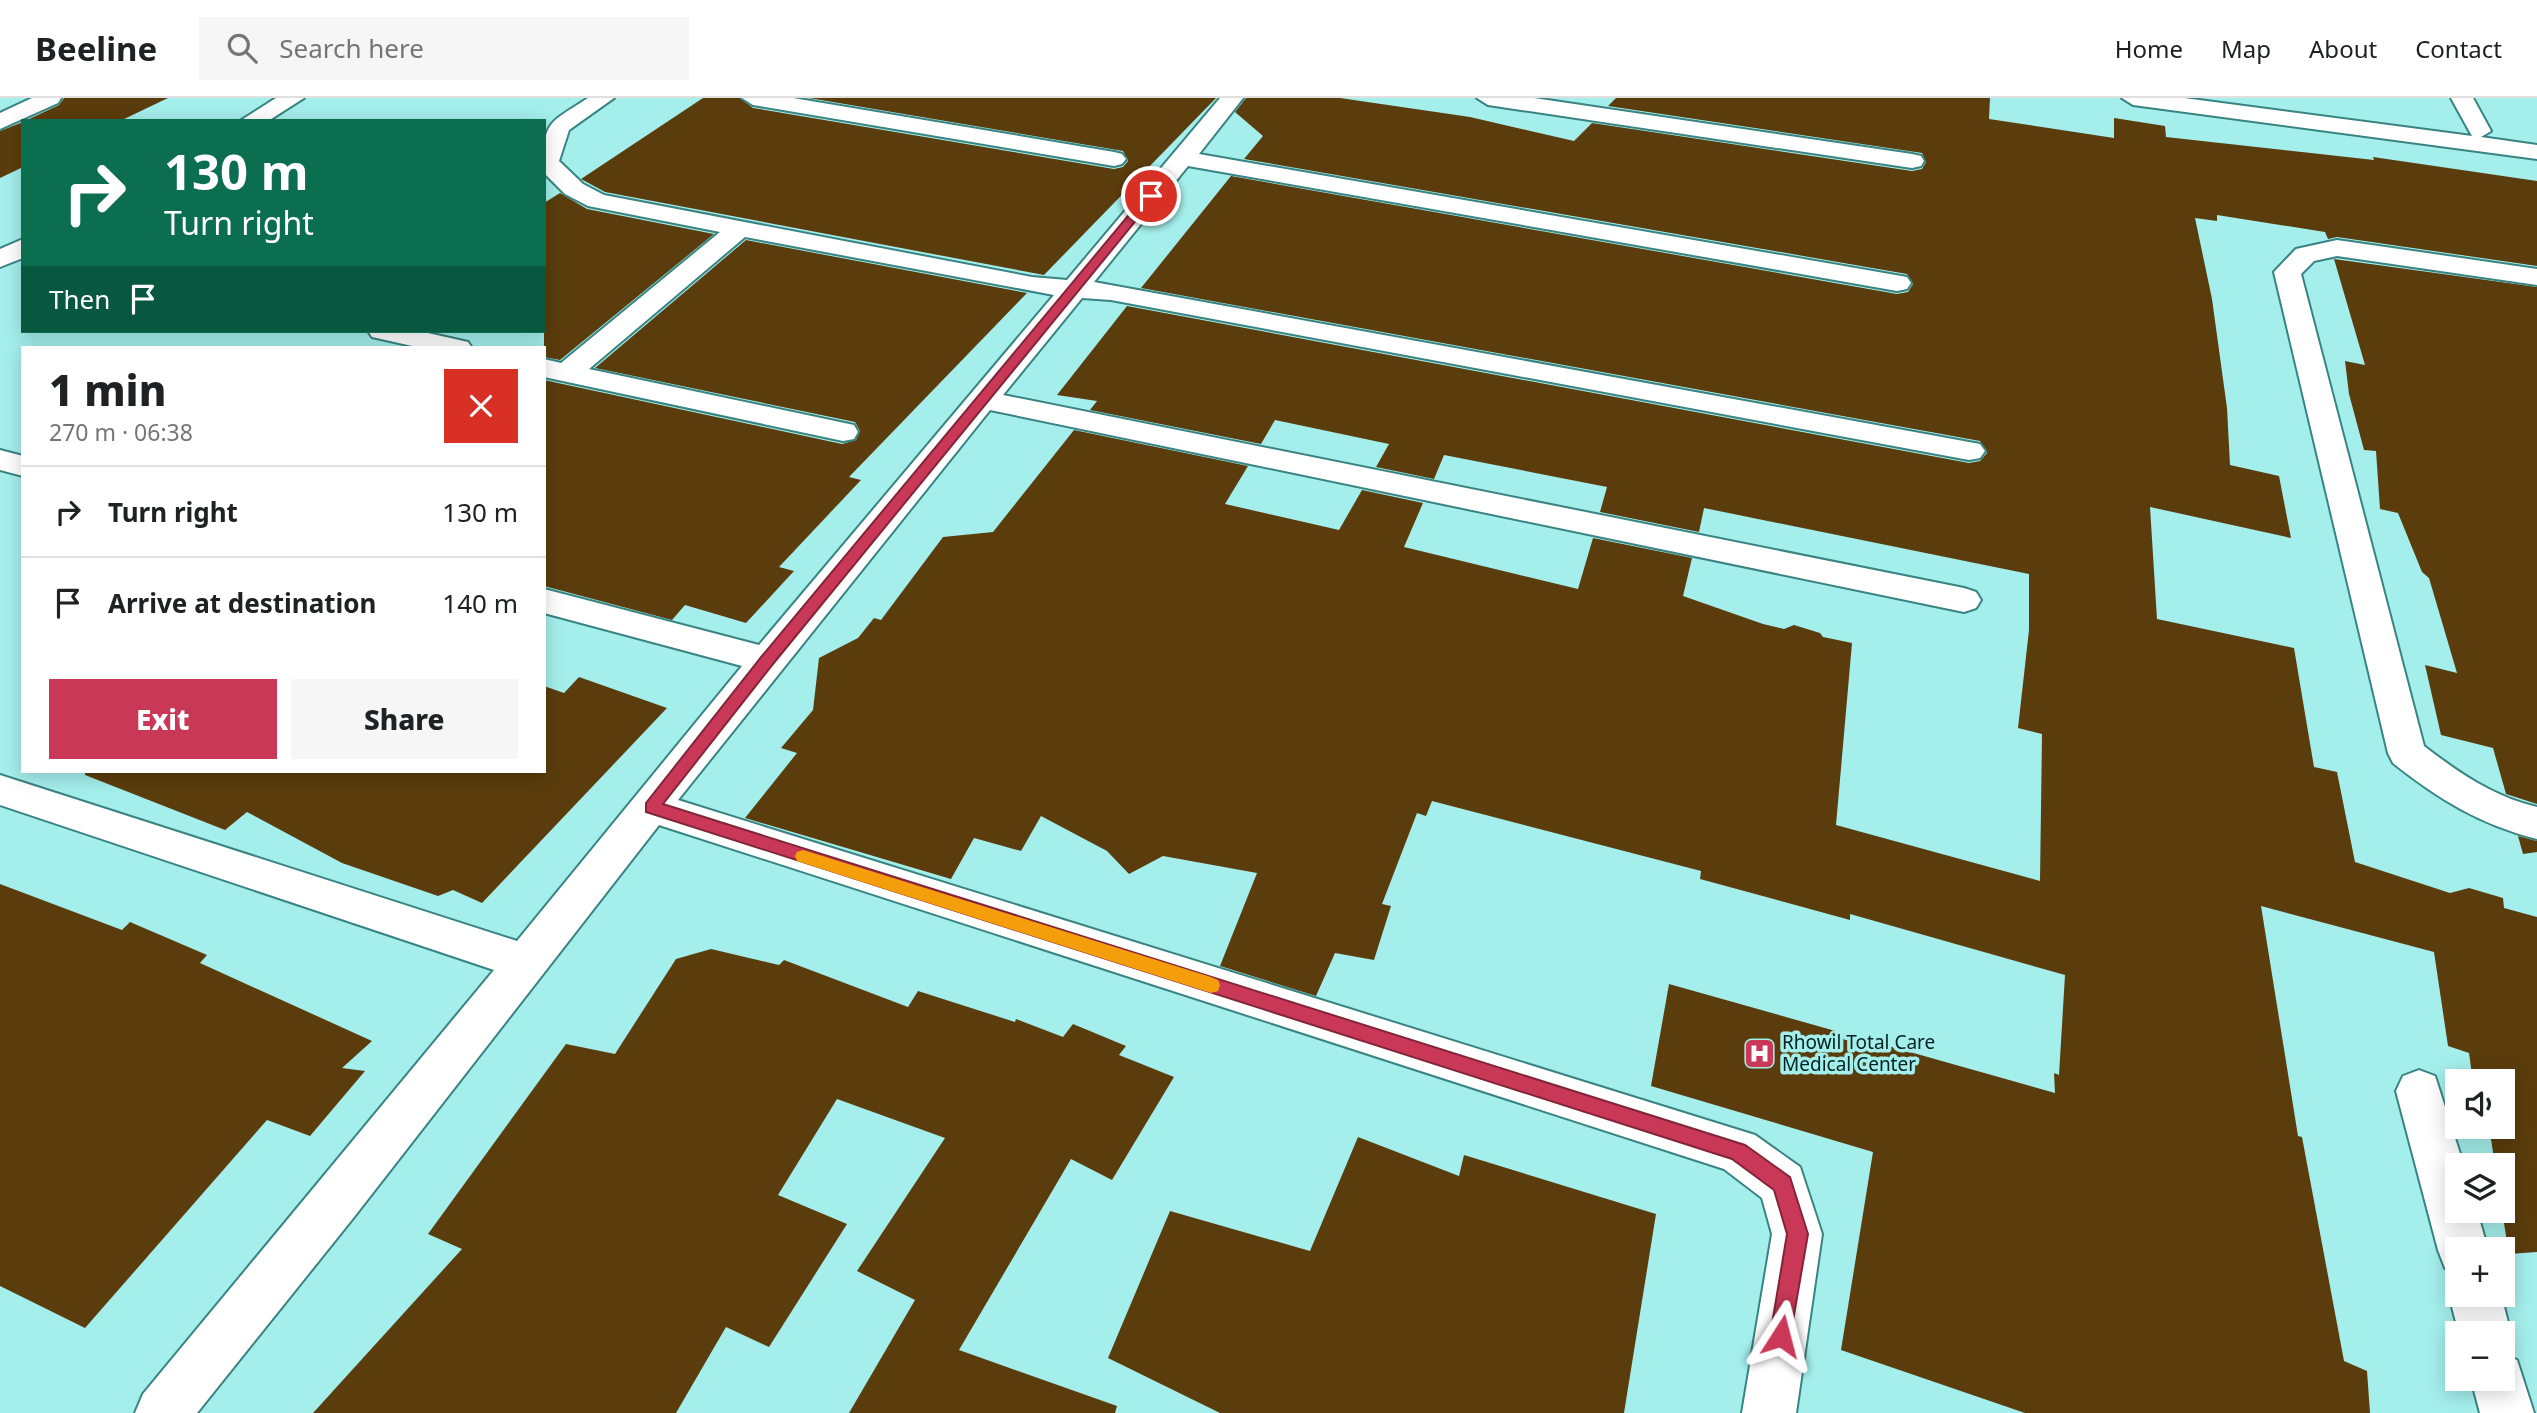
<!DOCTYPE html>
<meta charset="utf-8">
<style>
:root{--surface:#fff;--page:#f6f6f6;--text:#202124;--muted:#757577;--line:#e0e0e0;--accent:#c93957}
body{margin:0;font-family:"Noto Sans",sans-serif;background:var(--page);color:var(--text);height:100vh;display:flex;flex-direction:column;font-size:26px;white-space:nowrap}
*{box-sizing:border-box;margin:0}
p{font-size:23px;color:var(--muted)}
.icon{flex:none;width:38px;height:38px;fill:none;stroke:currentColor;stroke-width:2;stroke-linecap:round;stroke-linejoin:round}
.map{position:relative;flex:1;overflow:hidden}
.sheet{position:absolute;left:21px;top:248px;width:525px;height:427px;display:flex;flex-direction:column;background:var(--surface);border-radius:0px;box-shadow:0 4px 18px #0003}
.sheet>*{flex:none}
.guide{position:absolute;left:21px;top:21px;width:525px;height:214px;border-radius:0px;box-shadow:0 4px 18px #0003;background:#0b6e4f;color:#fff;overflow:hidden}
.tools{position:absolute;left:2445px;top:971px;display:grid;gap:14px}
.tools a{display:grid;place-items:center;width:70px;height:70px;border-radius:0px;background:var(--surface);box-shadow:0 4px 18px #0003;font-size:35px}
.pin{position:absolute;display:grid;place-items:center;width:60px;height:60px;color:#fff;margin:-30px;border:4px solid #fff;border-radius:50%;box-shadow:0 2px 7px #0007}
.me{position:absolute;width:77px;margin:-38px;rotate:9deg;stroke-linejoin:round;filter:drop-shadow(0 0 5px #0008)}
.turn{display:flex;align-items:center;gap:24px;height:147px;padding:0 28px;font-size:32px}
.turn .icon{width:91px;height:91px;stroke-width:2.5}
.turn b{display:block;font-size:49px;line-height:60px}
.then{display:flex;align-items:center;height:66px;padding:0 28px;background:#0003;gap:14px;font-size:26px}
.round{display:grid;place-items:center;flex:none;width:74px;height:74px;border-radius:0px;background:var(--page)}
.overview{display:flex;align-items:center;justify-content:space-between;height:119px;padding:0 28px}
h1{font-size:42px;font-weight:800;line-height:52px}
.primary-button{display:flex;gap:14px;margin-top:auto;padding:14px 28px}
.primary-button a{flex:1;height:80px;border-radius:0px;background:var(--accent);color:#fff;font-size:28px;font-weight:800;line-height:80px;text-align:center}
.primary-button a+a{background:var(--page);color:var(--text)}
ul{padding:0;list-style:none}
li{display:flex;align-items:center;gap:21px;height:91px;padding:0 28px;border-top:2px solid var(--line)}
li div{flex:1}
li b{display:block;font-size:26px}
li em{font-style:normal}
header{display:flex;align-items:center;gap:42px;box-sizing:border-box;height:98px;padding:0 35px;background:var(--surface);border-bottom:2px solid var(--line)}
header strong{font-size:33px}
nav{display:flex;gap:38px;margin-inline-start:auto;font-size:24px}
.search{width:490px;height:63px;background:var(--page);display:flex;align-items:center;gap:18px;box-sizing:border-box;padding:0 24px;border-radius:0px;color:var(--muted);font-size:26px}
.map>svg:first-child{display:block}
</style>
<header>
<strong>Beeline</strong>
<div class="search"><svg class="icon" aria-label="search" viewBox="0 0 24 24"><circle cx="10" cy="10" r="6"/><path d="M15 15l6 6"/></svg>Search here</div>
<nav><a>Home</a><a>Map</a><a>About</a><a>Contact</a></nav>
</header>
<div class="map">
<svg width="2537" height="1315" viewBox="0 0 2537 1315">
<rect width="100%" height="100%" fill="#a4efec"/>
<!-- building -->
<g fill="#5b3d0d">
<polygon points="64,0 168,0 120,23 25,23 59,7"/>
<polygon points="703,0 740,0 753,10 1114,71 1123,69 1128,63 1123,53 809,0 1216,0 1044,177 605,94 581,81"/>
<polygon points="1246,0 1340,0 1470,19 1574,43 1592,25 1912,73 1922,71 1926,64 1922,55 1608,8 1616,0 1990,0 1989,21 2114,40 2114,20 2165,28 2166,39 2374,62 2373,59 2537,83 2537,168 2337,139 2328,141 2325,134 2217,117 2217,123 2195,120 2212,201 2227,310 2230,367 2279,378 2291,440 2150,409 2157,521 2294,550 2314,669 2337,674 2355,764 2450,795 2469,790 2503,800 2504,810 2537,819 2537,1154 2509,1156 2502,1113 2502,1068 2495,1068 2490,1034 2480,1029 2502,1029 2502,984 2473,984 2469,955 2448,948 2434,854 2261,808 2298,1038 2302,1039 2344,1263 2367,1273 2370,1315 2025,1315 1841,1252 1873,1054 1651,988 1669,886 2055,995 2054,975 2059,977 2065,877 1850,816 1850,822 1700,781 1701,773 1432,703 1426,718 1417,715 1382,806 1391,808 1374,862 1335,855 1316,898 1220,868 1257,775 1163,758 1129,776 1107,753 1041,718 1021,753 974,740 951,781 745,720 797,655 781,650 813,612 819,560 858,540 874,520 881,522 943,439 993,434 1074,332 1248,368 1225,406 1339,432 1362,392 1423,405 1404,449 1578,491 1593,440 1692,460 1683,498 1763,526 1784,531 1794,527 1820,535 1823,539 1852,545 1836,727 2040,783 2042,636 2018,630 2029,532 2029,476 1704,410 1699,434 1600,414 1607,389 1444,357 1434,381 1376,369 1389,346 1275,322 1261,346 1090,312 1097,303 1057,297 1127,208 1969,365 1980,363 1987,355 1980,343 1141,190 1231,78 1897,196 1908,194 1913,186 1907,176 1244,61 1263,38 1235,14"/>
<polygon points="23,24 23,69 0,80 0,33"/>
<polygon points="560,95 587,111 714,136 560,262 544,259 544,105"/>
<polygon points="746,142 1027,195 849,379 861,382 779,469 794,473 746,525 685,507 672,522 544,488 544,282 842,346 856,342 860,333 855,324 595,270"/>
<polygon points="2334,161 2537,189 2537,706 2506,696 2493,650 2441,637 2425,567 2457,575 2429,480 2422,474 2398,415 2380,411 2376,353 2364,352 2349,296 2345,263 2365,267"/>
<polygon points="579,579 667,610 482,805 453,792 438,798 342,765 247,714 225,732 85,677 85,674 544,674 544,588 564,595"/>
<polygon points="2518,738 2537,743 2537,754 2523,756"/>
<polygon points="0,786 122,832 130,824 207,857 200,865 372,943 342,970 365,973 310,1038 267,1022 85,1230 0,1188"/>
<polygon points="711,851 779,867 784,862 908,909 918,893 1015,924 1016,921 1063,939 1073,926 1126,948 1119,957 1174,979 1112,1082 1071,1061 959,1252 1117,1308 1115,1315 849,1315 915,1202 857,1173 945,1040 837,1001 778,1097 847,1126 769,1249 726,1229 676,1315 313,1315 462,1151 428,1136 566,946 615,956 676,861"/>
<polygon points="1358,1039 1459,1078 1464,1057 1656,1116 1624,1315 1220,1315 1108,1260 1170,1113 1310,1153"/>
</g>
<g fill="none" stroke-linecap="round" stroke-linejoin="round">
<defs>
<g id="minor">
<polygon points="32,0 61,0 58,5 0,31 0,15"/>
<polygon points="276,0 304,0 268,23 240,23"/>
<path d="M588,0h26l-45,32 -10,31 24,23 21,11 428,82 35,3 153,-182h23l-44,56 708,123 4,6 -4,6 -10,2 -709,-125 -94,116 875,160 11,2 5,7 -5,7 -11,2 -858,-160 -29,-2 -79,97 961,193 12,4 5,8 -5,8 -12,4 -974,-202 -312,390 1077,335 45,32 22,67 -26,179h-54l30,-179 -10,-36 -38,-29 -1065,-344 -305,392 -157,196h-62l8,-19 351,-424 -494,-165v-30l517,166 225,-275 -198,-53v-24l215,56 295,-350 -309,-58 -156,132 265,56 4,7 -4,7 -11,2 -299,-64v-18l17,4 159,-131 -132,-26 -23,-12 -21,-21c0,-52 1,-47 44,-75z"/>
<polygon points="742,0 793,0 1114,54 1122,56 1126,61 1122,66 1114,68 753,7"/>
<polygon points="1477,0 1534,0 1912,56 1921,58 1924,63 1921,68 1912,70 1488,7"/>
<polygon points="2122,0 2184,0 2472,38 2451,0 2473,0 2491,33 2481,39 2537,47 2537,61 2133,7"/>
<polygon points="23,141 23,160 0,169 0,151"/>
<path d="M2337,142l200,29v16l-200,-29 -23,5 -13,13 123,472c35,27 70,51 113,61v32c-56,-14 -99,-40 -144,-76l-5,-10 -114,-481 22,-23z"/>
<polygon points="368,233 419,233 468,244 472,250 421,250 372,239"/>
<polygon points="0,352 23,358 23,378 0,372"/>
<polygon points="2419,972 2435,978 2464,1068 2457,1068 2457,1113 2477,1113 2488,1152 2457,1152 2457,1175 2445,1170 2438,1152 2396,993 2403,978"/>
<polygon points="2457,1179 2457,1197 2501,1197 2511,1236 2504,1255 2502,1236 2459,1236 2449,1197"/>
<polygon points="2502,1256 2517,1262 2534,1315 2480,1315 2471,1281 2502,1281"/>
</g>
</defs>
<!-- minor casing -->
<use href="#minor" stroke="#398482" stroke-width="4"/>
<!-- minor -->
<use href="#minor" fill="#fff" fill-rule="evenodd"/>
</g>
<!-- route -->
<polygon fill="#c93957" stroke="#832539" stroke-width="2" points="1147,95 1156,98 773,566 663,706 1745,1047 1790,1079 1808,1136 1789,1246 1781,1249 1774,1246 1770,1238 1787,1136 1774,1092 1732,1061 646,714 646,705 762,558"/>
<!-- slow -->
<polygon fill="#f59e0b" points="803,752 1211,879 1218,882 1220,887 1218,893 1211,895 797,763 795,758 797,754"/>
<!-- icons -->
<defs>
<symbol id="hospital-square" viewBox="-11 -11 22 22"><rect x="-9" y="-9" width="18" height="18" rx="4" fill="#c93957" stroke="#a4efec"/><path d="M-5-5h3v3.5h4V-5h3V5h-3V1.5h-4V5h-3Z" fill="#fff"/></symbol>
</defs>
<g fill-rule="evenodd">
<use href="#hospital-square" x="1742" y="938" width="35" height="35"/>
</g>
<g text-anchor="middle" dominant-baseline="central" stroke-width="7" stroke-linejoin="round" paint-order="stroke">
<!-- poi labels -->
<g font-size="19" fill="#012120" stroke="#a4efec" text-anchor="start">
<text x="1782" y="944">Rhowil Total Care<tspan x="1782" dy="22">Medical Center</tspan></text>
</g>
</g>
</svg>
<div class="tools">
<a><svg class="icon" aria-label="sound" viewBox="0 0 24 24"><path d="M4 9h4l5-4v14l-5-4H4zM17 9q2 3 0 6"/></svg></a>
<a><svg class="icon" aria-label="layers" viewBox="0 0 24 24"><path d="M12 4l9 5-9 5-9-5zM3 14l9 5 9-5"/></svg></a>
<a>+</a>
<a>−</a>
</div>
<div class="pin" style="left:1151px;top:98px;background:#d93025"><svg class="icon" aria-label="arrive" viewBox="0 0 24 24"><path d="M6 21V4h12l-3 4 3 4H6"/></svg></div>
<svg class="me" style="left:1781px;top:1238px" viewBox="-20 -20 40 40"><path d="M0-17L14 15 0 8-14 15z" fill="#c93957" stroke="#fff" stroke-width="4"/></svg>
<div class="guide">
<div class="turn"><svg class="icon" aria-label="right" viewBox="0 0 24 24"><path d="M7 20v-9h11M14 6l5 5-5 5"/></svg><div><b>130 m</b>Turn right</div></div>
<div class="then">Then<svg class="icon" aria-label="arrive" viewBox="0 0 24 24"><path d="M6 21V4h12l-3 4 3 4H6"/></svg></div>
</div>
<section class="sheet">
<div class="overview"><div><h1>1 min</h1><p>270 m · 06:38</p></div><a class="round" style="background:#d93025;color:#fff"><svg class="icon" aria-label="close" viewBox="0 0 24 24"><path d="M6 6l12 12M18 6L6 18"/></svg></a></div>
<ul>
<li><svg class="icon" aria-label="right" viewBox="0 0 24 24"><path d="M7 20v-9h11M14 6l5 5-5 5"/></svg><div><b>Turn right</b></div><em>130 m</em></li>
<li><svg class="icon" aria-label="arrive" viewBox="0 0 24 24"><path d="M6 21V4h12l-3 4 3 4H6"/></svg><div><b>Arrive at destination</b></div><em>140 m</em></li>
</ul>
<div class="primary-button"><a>Exit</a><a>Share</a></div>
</section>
</div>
